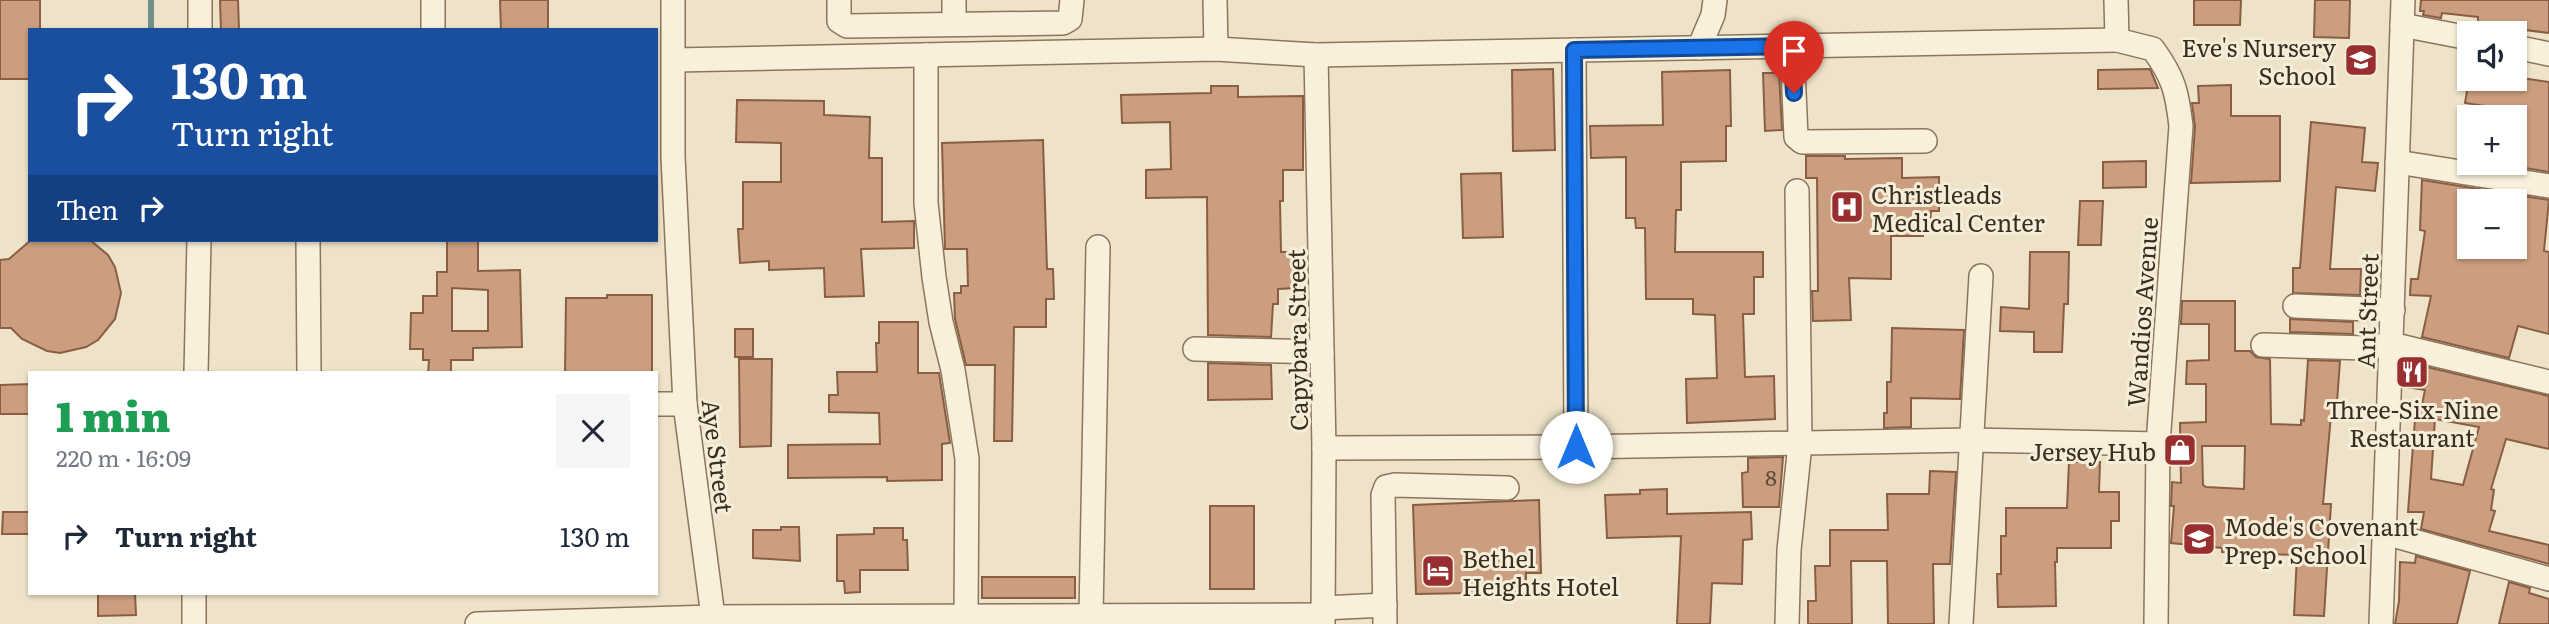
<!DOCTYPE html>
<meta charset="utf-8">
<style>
:root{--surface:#fff;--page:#f6f6f7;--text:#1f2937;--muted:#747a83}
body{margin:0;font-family:Literata,serif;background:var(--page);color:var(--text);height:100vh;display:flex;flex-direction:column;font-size:26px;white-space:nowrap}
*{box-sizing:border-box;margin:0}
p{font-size:23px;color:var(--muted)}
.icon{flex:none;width:38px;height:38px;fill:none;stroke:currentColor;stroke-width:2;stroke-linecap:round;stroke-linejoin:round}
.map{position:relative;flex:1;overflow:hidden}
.drawer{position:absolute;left:28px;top:371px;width:630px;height:224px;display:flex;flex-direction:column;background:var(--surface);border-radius:0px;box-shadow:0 2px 5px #0004}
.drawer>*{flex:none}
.guide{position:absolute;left:28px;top:28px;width:630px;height:214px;border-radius:0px;box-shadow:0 2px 5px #0004;background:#1a4fa0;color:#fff;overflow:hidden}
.tools{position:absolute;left:2457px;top:21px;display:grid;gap:14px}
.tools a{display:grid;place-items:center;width:70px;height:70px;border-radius:0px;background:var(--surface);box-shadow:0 2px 5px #0004;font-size:35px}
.pin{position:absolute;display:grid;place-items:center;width:60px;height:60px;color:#fff;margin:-72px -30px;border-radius:50% 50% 50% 0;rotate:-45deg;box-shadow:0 0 7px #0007}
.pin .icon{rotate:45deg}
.me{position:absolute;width:77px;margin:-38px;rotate:0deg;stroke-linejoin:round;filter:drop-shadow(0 0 5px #0008)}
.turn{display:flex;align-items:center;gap:24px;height:147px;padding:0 28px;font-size:32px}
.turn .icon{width:91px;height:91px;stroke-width:2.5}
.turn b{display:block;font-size:49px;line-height:60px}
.then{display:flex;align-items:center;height:66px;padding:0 28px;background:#0003;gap:14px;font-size:26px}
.round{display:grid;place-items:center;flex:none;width:74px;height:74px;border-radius:0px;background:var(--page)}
.summary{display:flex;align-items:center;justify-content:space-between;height:119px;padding:0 28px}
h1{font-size:42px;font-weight:800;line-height:52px;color:#1e9e55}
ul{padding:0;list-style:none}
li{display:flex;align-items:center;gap:21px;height:91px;padding:0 28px}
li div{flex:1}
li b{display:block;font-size:26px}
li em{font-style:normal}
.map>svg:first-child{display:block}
</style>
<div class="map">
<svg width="2549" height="624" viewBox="0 0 2549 624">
<rect width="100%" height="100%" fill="#eee3c8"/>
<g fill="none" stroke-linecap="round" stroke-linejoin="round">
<!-- stream -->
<polyline stroke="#6f9188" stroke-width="6" points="151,0 151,30"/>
</g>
<!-- building -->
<g fill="#cb9e7f" stroke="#895e43" stroke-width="2" fill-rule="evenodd">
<polygon points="0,0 40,0 40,30 30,30 30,79 0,79"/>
<polygon points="220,0 238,0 239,30 221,30"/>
<polygon points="500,0 548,0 548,30 501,30"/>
<polygon points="2194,0 2241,0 2240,25 2194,25"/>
<polygon points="2315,0 2350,0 2349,38 2314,37"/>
<polygon points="2421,0 2549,0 2549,33 2509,28 2509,31 2478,27 2478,17 2442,13 2441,18 2423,15 2424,11 2420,11"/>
<polygon points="1553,69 1555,150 1513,151 1512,70"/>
<polygon points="2150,69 2158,88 2098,89 2098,70"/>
<polygon points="1730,70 1731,126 1726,126 1726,161 1681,162 1681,210 1676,210 1675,252 1763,252 1763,277 1754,277 1754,314 1743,314 1745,377 1774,376 1775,419 1687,423 1686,379 1717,378 1715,315 1693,314 1693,299 1646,299 1645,228 1636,228 1635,218 1626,218 1626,157 1591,158 1590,126 1663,125 1662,72"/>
<polygon points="1763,73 1779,73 1782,130 1765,131"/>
<polygon points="2515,77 2549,82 2549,172 2501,164 2515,163 2515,117 2491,117 2492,107 2465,103 2469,79 2515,79"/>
<polygon points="2231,85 2231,116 2280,116 2280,181 2191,183 2195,127 2192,103 2199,103 2198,86"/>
<polygon points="1211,86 1238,86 1238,97 1303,96 1303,170 1283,170 1283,201 1280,201 1281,252 1296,252 1296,288 1278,289 1278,304 1273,304 1271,337 1208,335 1207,197 1146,198 1146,170 1171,169 1170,122 1122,123 1121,95 1211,93"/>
<polygon points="737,100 824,101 824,115 870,117 869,158 882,158 882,222 914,221 914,248 861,249 864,296 825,297 824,268 769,270 769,261 740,263 738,229 743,229 743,182 781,182 781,143 736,142"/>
<polygon points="2311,122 2365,128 2362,162 2378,163 2375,191 2336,187 2330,269 2361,269 2360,295 2293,293 2293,268 2300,268"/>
<polygon points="1043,140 1047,269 1053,269 1054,299 1046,299 1046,327 1014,327 1012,441 994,441 995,365 966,365 955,319 954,293 961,293 961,286 968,286 967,249 945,249 942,143"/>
<polygon points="1806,156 1845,156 1845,159 1902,158 1902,178 1939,177 1939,211 1931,211 1930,226 1923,226 1923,236 1891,236 1891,279 1849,278 1851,320 1813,321 1812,291 1818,291 1817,178 1806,178"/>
<polygon points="2146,161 2146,187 2103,188 2103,162"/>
<polygon points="1501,173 1503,237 1463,238 1461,174"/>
<path d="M2422,180l127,20 -5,51 5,1v82l-31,-8 -9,32 -87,-21 9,-41 -21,-1 1,-16h7l7,-48 -5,-1zM2469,201h46v46h-46z"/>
<polygon points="2080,201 2103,201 2101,245 2078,245"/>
<polygon points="31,240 90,240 108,255 115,267 121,293 115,319 98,340 86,347 60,353 47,351 22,339 11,328 0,328 0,260 9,259"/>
<path d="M447,240h31v31l42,-1 2,77 -49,1v12h-22v13h-23l1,-13h-6v-11h-13l1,-36h12v-17h14v-24h10zM452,288l36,2v41h-36z"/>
<polygon points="2030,252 2069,252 2068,304 2064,304 2062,352 2034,352 2034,332 2000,331 2001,307 2029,309"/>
<polygon points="607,295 652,295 652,373 565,373 566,298 607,298"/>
<path d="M2182,301h53v50h15l6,6 14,2 1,65 30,1v-5l3,1 4,-61 32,1 -4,55h-5l-8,88h8l-7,112 -30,-1 3,-60 -75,-3v-4l-51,-5 3,-37h-3l1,-24 9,1 -1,-60 26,-1v-38h-20l1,-23 22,-1v-36h-28zM2202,446h43l-1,43 -38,-2 -3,-2z"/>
<polygon points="2290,319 2353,322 2353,334 2290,332"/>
<polygon points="879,322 918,322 918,373 939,373 950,443 942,444 942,480 887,481 887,477 788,478 788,445 880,444 879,413 829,412 829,395 838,395 837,372 877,372 876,343 879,343"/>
<polygon points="1892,328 1964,330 1960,399 1911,398 1911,427 1884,428 1884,413 1887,413 1887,382 1891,382"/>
<rect x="735" y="329" width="18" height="28"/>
<polygon points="739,359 772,359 771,446 740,447"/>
<polygon points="1208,363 1271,365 1272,399 1208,400"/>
<path d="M2410,363l139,33v53l-43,-10 -15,50 3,1 -3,20 4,1 -6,20 60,14v19l-128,-35 3,-17h-16l7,-93h4l6,-29 -19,-3zM2435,419l44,8 -16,58 -32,-6z"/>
<polygon points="30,384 30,414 0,414 0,385"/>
<polygon points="1783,457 1779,507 1743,507 1742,473 1748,472 1748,458"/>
<polygon points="2069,462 2100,462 2099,492 2119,492 2119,521 2111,521 2111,548 2057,548 2057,562 2055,562 2056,606 1998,607 1997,574 2001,574 2001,536 2006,536 2006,508 2067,508"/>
<polygon points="1930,471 1956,472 1950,564 1933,564 1934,624 1888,624 1887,561 1851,561 1852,624 1808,624 1808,601 1816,601 1815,566 1830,566 1830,530 1888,530 1887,494 1929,494"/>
<polygon points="1667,489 1667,514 1751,512 1752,539 1743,540 1742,584 1712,583 1710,624 1677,624 1681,536 1607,538 1605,495 1640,494 1640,490"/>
<polygon points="1539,500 1541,573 1526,573 1526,592 1416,594 1413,505"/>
<rect x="1210" y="506" width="44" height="83"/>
<polygon points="3,512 30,512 30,534 2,534"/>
<polygon points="781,527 799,527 800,561 753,558 753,530 781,530"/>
<polygon points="874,528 903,528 903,540 907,540 908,570 860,570 860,592 845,593 844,581 837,581 837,535 874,534"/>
<polygon points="2416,556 2470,571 2457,624 2395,624 2399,601 2400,562 2415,563"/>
<rect x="982" y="577" width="93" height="21"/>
<polygon points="2509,582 2530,588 2529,593 2549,599 2549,624 2499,624"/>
<polygon points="98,593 135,593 136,615 98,616"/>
</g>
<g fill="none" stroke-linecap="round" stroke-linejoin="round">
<defs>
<g id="minor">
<polyline points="200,0 200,30"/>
<polyline points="433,0 433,30"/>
<polyline points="673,0 673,157 685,404 714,624"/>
<polyline points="839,0 839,21 847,26 1063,23 1070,19 1072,0"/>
<polyline points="1215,0 1216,49"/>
<polyline points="954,24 954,0"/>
<polyline points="2402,25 2469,38"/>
<path d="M2117,40l36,9c21,29 24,43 28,77l-23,318 -2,180"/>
<polyline points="1792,46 1796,137 1802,142 1925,141"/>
<polyline points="2515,47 2549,54"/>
<polyline points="1699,48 1713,15 1715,0"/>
<polyline points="1574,50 1576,447"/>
<polyline points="926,55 926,203 934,277 941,322 953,370 967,459 966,617"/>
<polyline points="1316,55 1324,448 1323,624"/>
<polyline points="674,60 1216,49 1316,55 2117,40 2116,0"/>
<polyline points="2397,162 2549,186"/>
<polyline points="308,240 309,373"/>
<polyline points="2295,306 2393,310"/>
<polyline points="2263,345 2367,348 2391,344 2549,382"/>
<polyline points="1195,349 1322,352"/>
<polyline points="196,373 199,240"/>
<polyline points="656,404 685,404"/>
<polyline points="1324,448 1576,447 1970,440 2158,444"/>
<polyline points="2385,533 2549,579"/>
<polyline points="1323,608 1385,605"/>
<polyline points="1091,616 1098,247"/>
<polyline points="194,624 194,593"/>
<polyline points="477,624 713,617 1323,615"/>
<polyline points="1385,624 1383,495 1386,487 1395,485 1507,488"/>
<polyline points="1787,624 1789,550 1800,444 1797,191"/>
<polyline points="1961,624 1981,276"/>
<polyline points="2381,624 2403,0"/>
</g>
</defs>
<!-- minor casing -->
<use href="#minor" stroke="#8a755d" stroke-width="26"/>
<!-- minor -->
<use href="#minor" stroke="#f9f0dc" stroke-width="23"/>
</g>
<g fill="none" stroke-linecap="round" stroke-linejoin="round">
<defs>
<polyline id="route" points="1576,447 1574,50 1792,46 1794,93"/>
</defs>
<!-- route casing -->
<use href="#route" stroke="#114b97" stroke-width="18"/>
<!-- route -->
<use href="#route" stroke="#1a73e8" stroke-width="12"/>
</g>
<!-- icons -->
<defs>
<symbol id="school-square" viewBox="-11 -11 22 22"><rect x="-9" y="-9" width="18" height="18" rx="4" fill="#982e2f" stroke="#f6edd8"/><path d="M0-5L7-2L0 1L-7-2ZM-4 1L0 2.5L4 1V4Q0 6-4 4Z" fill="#fff"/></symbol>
<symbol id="hospital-square" viewBox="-11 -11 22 22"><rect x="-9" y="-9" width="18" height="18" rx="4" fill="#982e2f" stroke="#f6edd8"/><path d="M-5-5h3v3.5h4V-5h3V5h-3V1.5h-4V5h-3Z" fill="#fff"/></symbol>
<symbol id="restaurant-square" viewBox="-11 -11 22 22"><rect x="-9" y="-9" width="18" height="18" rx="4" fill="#982e2f" stroke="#f6edd8"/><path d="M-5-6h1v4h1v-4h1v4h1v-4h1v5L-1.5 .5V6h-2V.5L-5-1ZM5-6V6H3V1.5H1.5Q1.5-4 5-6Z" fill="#fff"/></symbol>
<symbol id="shop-square" viewBox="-11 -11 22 22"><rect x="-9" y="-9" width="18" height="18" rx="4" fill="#982e2f" stroke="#f6edd8"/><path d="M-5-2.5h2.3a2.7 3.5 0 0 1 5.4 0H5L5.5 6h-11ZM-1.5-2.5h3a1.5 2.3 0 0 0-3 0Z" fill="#fff"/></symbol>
<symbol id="hotel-square" viewBox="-11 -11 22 22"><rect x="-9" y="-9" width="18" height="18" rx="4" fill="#982e2f" stroke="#f6edd8"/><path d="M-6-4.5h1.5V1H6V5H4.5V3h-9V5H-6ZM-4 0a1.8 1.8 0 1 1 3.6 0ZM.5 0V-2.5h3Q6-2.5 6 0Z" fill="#fff"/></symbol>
</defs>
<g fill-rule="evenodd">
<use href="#school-square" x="2342" y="41" width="38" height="38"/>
<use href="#hospital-square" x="1828" y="188" width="38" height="38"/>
<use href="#restaurant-square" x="2393" y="353" width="38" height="38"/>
<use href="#shop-square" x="2161" y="431" width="38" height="38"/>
<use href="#school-square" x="2180" y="520" width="38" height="38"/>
<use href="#hotel-square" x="1419" y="552" width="38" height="38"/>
</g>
<g text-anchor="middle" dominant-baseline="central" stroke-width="6" stroke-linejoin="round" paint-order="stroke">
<!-- number labels -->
<g font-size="21" fill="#5f4938">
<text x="1771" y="476">8</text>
</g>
<!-- poi labels -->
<g font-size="24" fill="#3b2d20" stroke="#f6edd8" text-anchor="start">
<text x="2336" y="46" text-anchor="end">Eve's Nursery<tspan x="2336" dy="28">School</tspan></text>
<text x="1871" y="193">Christleads<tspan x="1871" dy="28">Medical Center</tspan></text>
<text x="2412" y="408" text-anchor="middle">Three-Six-Nine<tspan x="2412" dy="28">Restaurant</tspan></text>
<text x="2156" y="450" text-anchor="end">Jersey Hub</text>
<text x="2224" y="525">Mode's Covenant<tspan x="2224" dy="28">Prep. School</tspan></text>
<text x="1462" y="557">Bethel<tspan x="1462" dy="28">Heights Hotel</tspan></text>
</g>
<!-- street labels -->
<g font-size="24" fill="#3b2d20" stroke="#f6edd8">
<text transform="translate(2366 311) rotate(-88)">Ant Street</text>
<text transform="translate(2141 312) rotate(-86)">Wandios Avenue</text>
<text transform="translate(1296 340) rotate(-91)">Capybara Street</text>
<text transform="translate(719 456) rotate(83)">Aye Street</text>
</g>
</g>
</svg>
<div class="tools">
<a><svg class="icon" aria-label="sound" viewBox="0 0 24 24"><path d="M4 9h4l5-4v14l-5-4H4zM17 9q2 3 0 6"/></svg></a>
<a>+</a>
<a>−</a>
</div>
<div class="pin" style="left:1794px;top:93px;background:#d93025"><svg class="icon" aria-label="arrive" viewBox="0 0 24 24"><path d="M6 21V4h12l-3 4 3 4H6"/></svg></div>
<svg class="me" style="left:1576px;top:447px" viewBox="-20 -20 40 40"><circle r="19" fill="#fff"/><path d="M0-13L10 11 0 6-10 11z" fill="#1a73e8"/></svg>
<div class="guide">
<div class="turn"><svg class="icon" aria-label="right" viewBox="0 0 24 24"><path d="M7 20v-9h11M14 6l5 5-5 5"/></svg><div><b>130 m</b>Turn right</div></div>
<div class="then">Then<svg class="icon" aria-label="right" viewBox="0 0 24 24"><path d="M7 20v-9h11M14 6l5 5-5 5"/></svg></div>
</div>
<section class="drawer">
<div class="summary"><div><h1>1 min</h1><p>220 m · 16:09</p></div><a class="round"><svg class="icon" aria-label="close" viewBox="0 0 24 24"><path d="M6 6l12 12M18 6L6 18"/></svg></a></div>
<ul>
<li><svg class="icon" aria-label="right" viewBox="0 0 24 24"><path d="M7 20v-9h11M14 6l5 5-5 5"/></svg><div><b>Turn right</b></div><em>130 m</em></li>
</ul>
</section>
</div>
